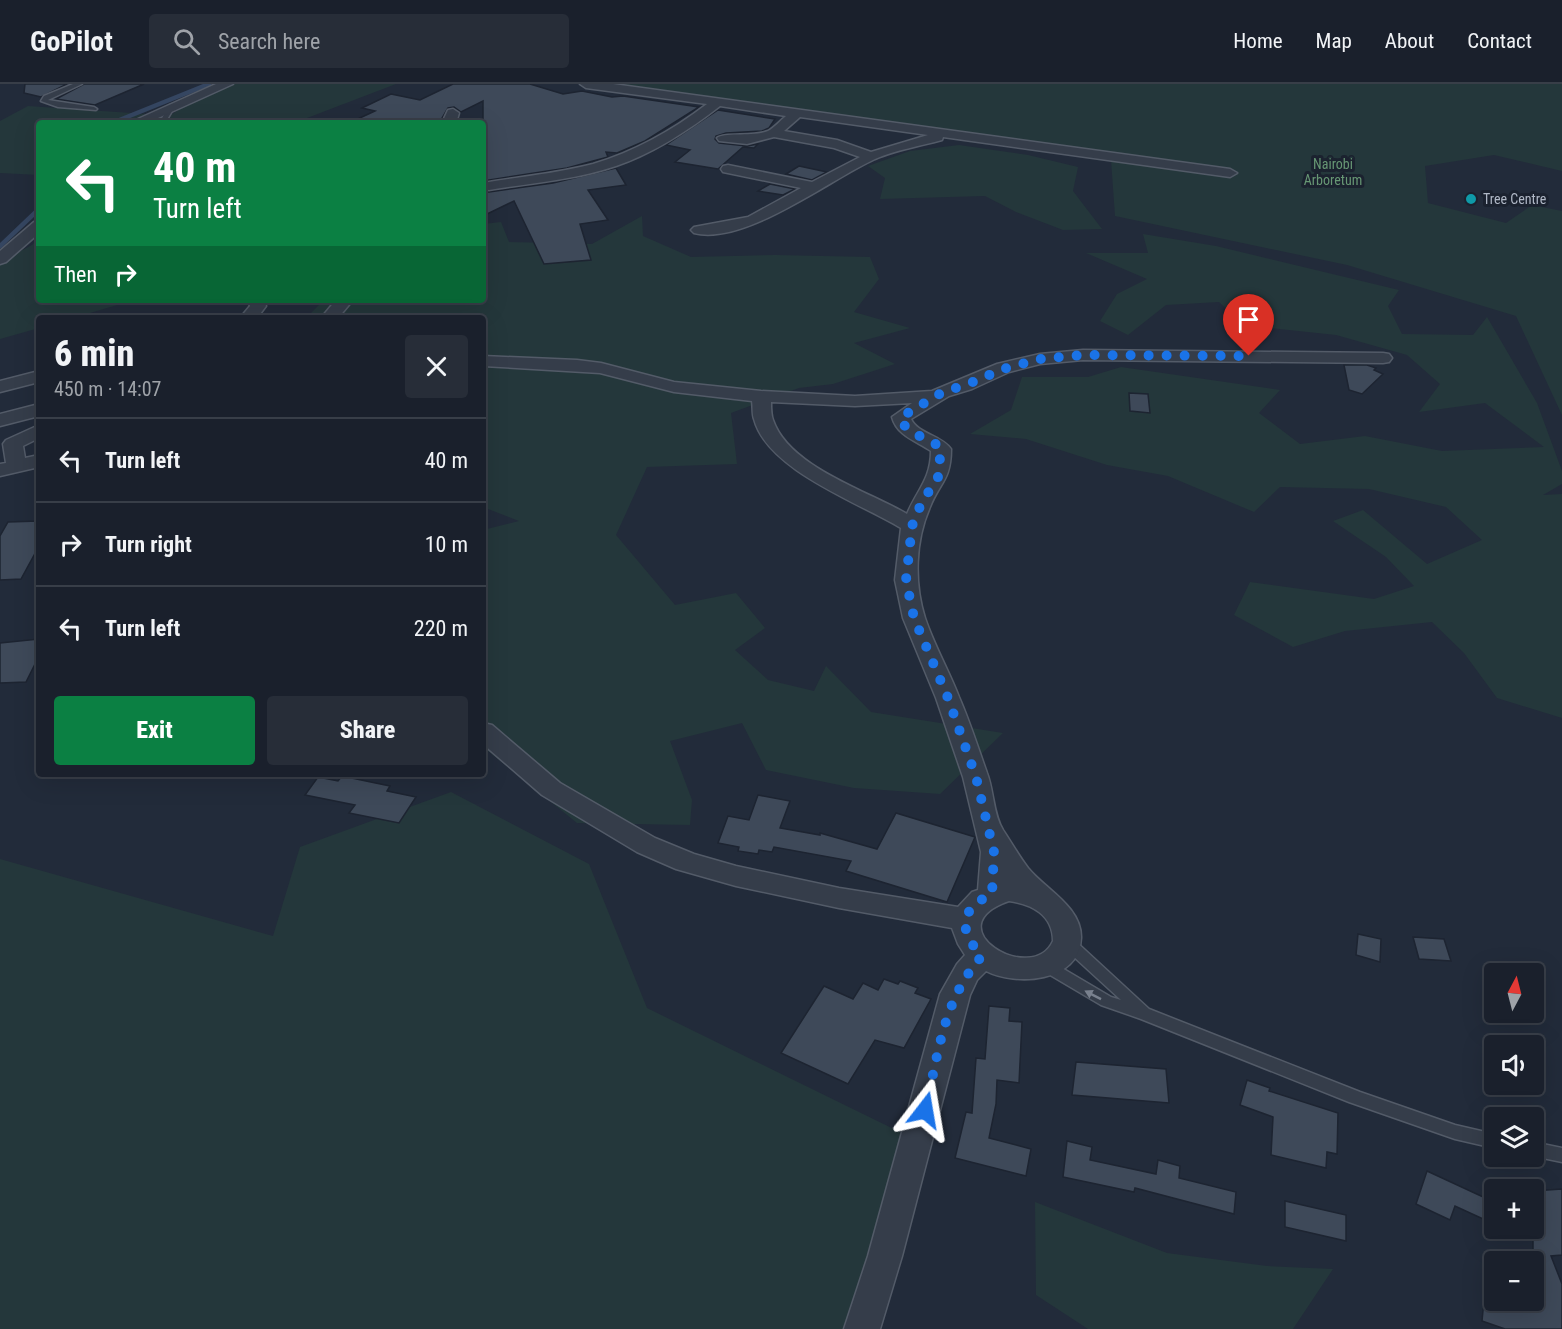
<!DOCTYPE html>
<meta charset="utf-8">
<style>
:root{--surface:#1a202c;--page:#272d38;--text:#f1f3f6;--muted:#9fa3a9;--line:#383e48;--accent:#0b8043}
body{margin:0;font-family:"Roboto Condensed",sans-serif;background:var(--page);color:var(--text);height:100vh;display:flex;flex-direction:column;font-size:22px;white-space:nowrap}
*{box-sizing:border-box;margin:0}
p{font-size:20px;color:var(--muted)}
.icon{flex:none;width:33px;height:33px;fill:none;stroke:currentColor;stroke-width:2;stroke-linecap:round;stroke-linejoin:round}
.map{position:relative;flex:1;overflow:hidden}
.panel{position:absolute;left:36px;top:231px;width:450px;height:462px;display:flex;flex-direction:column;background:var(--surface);border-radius:6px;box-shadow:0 6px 24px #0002,0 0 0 2px var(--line)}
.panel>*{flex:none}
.banner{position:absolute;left:36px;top:36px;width:450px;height:183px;border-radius:6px;box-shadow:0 6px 24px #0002,0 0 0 2px var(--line);background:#0b8043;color:#fff;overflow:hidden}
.needle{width:39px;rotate:7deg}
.buttons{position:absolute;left:1484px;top:879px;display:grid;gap:12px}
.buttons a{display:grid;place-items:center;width:60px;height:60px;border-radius:6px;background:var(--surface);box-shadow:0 6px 24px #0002,0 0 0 2px var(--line);font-size:30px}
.pin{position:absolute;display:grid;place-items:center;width:51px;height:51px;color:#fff;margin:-62px -26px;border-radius:50% 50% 50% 0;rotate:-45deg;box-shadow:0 0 6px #0007}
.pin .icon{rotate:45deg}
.me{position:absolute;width:66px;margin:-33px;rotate:14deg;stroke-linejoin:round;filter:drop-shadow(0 0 4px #0008)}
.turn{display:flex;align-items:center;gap:21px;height:126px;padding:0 18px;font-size:27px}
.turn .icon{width:78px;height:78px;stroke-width:2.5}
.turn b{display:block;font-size:42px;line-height:51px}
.then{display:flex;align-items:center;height:57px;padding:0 18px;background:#0003;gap:12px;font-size:22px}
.round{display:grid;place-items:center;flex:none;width:63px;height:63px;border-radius:6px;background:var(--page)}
.overview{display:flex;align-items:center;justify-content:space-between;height:102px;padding:0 18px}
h1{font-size:36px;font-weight:800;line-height:45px}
.cta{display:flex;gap:12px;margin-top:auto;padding:12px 18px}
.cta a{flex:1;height:69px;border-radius:6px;background:var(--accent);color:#fff;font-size:24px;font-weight:800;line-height:69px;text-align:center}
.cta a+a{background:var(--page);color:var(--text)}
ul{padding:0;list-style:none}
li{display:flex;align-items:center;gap:18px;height:84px;padding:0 18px;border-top:2px solid var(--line)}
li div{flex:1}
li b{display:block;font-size:22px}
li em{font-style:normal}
header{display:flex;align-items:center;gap:36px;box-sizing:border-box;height:84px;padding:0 30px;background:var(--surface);border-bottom:2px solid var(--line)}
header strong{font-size:28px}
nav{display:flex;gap:33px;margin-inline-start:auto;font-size:21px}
.search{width:420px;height:54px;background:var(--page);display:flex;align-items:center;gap:15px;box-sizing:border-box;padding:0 21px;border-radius:6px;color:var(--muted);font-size:22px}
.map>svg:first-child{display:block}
</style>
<header>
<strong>GoPilot</strong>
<div class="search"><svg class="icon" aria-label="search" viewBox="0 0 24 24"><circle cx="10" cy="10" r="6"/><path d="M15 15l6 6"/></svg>Search here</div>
<nav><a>Home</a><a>Map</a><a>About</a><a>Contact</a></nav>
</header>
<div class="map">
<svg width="1562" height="1245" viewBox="0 0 1562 1245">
<rect width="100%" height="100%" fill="#222b3a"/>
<!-- green -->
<g fill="#24373b">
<polygon points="222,0 396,0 294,39 157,39"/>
<polygon points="594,0 1562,0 1562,87 1494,71 1425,82 1428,119 1506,139 1532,121 1562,127 1562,331 1516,232 1347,181 1115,132 1111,76"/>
<polygon points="28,22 161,31 149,39 39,39 39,91 0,89 0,37"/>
<polygon points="959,61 1028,71 1078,83 1073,107 1102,145 1063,146 1016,128 985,112 880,115 885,94 868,82 910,67"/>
<polygon points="642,132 643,152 691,173 775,171 870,173 879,195 854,228 910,244 854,259 895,280 833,300 799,304 731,329 737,380 647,383 616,451 675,521 736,509 765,544 735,566 768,596 814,607 826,582 871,628 1003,649 940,710 854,704 766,686 742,639 670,657 692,716 690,741 577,739 483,663 483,470 485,464 483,446 519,437 483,423 483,234 306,234 324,216 483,216 483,140 501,138 509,158 592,160"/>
<polygon points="1143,150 1216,162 1399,206 1388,222 1402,250 1473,251 1487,233 1537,319 1562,387 1562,400 1543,411 1562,410 1562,634 1497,614 1464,569 1432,538 1345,547 1293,563 1234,531 1250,498 1374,515 1414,502 1386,473 1333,437 1363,426 1427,480 1482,456 1446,423 1369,405 1280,403 1254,428 1168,392 1107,381 1026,355 970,350 1011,326 1022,293 1088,293 1121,283 1280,306 1259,329 1300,360 1365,352 1442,367 1544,363 1485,319 1419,328 1440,300 1407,271 1336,251 1243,241 1219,218 1166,221 1128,251 1100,237 1117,210 1147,195 1086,169 1148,169"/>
<polygon points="39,154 39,216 134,216 73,234 39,234 39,244 0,255 0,178 32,161"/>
<polygon points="451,708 589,780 647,924 908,1052 849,1245 0,1245 0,775 273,852 300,763"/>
<polygon points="1035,1118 1167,1169 1267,1182 1333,1185 1293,1245 1088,1245 1036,1211"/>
</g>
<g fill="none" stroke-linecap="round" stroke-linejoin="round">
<!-- stream -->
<g stroke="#354661" stroke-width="4.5">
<polyline points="112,39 209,0"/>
<polyline points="0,162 39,125"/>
</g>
</g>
<!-- building -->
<g fill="#3e4959" stroke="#1d2431" stroke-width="1.5">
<polygon points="25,0 67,0 41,13 24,9"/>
<polygon points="84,0 144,0 95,21 56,15"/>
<polygon points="453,0 530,0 563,10 582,7 612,13 623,12 699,23 645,57 617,69 606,68 608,73 567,84 483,97 483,17 461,28 454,23 448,24 441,36 433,39 349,39 375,27 362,24 391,10 420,16"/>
<polygon points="718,26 775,35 769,44 762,47 726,49 716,52 715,55 719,59 747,62 758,60 754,64 743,63 718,85 675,78 690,66 666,61"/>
<polygon points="799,82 827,88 812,96 786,90"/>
<polygon points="616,84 626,101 588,106 608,136 580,140 591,176 544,180 514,117 483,132 483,107 489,108 553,99"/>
<polygon points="770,100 795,105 783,111 758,107"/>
<polygon points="1344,281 1367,281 1376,284 1374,286 1383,290 1362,310 1349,306"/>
<polygon points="1129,309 1148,310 1150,329 1130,327"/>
<polygon points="39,437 39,462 21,495 0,496 0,452 8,438"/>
<polygon points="39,555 39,572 26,598 0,599 0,559"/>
<polygon points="342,692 390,702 387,707 416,713 399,739 349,729 355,721 305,711 318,693 338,697"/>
<polygon points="758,711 790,717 780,744 820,751 820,749 877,765 896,729 975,753 947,818 846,787 851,777 774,763 772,768 759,766 758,770 738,767 739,763 718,759 728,732 749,736"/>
<polygon points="1358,850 1381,855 1380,878 1356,871"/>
<polygon points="1413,853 1444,855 1451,877 1419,875"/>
<polygon points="884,895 898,900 900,897 918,904 915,909 931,915 904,964 875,956 848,1000 781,969 824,902 853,915 863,899 878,906"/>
<polygon points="989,922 1010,924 1009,937 1022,938 1019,999 997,996 996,1020 989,1054 1031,1065 1026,1092 955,1074 966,1028 972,1029 976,974 985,975"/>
<polygon points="1076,978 1166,985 1169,1019 1072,1011"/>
<polygon points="1247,996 1270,1004 1269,1007 1338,1029 1337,1070 1327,1068 1326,1084 1271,1071 1273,1033 1240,1021"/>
<polygon points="1067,1057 1092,1063 1090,1076 1156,1090 1158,1076 1180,1082 1179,1094 1236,1108 1234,1130 1135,1104 1134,1108 1063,1093"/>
<polygon points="1427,1087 1494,1118 1494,1140 1455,1122 1450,1136 1416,1120"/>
<polygon points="1562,1105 1562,1171 1551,1172 1562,1200 1562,1245 1505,1245 1482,1237 1484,1216 1533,1216 1533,1107"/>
<polygon points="1285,1117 1346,1131 1346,1157 1285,1143"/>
</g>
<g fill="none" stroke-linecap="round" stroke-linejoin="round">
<defs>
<g id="service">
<polygon points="73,0 82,0 48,16 94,23 97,25 96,26 58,23 41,17 44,12"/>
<polygon points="170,21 175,22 165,39 159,39"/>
<polygon points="1067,852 1072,854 1149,925 1360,1008 1455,1041 1494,1050 1494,1064 1455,1055 1349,1018 1141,935 1101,921 1040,885 1038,881 1040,877 1045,875 1050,877 1111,913 1121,916 1062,862 1060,858 1062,854"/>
<polygon points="1533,1058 1562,1064 1562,1078 1533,1072"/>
</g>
<g id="minor">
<polygon points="216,0 233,0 147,39 129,39"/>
<path d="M580,0h33l617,85 7,4 -7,4 -287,-40 -1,3c-22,6 -46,10 -67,19 -46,21 -131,87 -181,74l-3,-3 3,-3 54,-10 53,-29 -78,-16 -2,-3 2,-3 5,-1 84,17 48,-25 -26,-9 -60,-11 -27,7 -28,-3 -2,-3c7,-6 37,-1 51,-7 6,-3 13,-11 18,-15l-66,-10c-31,24 -66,47 -104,60 -41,14 -85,17 -127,24l-5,-1v-6l5,-1c35,-6 70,-9 104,-18 41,-12 80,-34 114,-60l-121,-16zM800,33l128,18 -57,17 -34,-12 -53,-9z"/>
<polygon points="453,25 459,29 456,39 442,39 448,26"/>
<polygon points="39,137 39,149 6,178 0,180 0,167 34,138"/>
<polygon points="248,216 264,216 266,222 257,234 240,234 250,222"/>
<polygon points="336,216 353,216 338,234 321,234"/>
<path d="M1083,266l300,3 6,1 3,4 -3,4 -6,1 -300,-3 -43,4 -31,8 -37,17 -23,7 -38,23c7,15 30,16 40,30 0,31 -11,33 -21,58 -15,34 -16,76 -5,111 9,27 24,53 34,79 11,25 19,51 28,76 7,18 6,41 16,57 8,12 16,26 25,38 17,21 54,39 53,70 -1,45 -66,48 -95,33l-9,9 -7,15 -68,261 -22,73h-36l24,-73 72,-262 17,-30 8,-9 -7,-11 -6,-16 -113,-20 -103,-22 -60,-17 -39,-17 -95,-57 -59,-51v-21l9,2 68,58 95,55 39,16 42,12 103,22 119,19 14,-15 6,-2 3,-38 -18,-75 -27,-79 -33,-80 -8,-38 6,-52c-41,-25 -134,-58 -147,-109 -2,-5 -1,-13 -2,-18l-78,-9 -74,-19 -117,-7v-10l94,4 24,3 73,19 87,9 94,5 77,-5 65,-27 43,-10zM771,318l84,4 57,-3 -20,14c5,19 25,24 39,34 0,28 -14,39 -24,63 -39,-23 -118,-47 -134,-94 -2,-5 -2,-12 -2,-18zM1009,817c23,3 44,14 44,40 -21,46 -120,-14 -44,-40z"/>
<polygon points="39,287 39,298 0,308 0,297"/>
<polygon points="39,320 39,332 0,342 0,330"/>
<polygon points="39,341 39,354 23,362 25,374 39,371 39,383 0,392 0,380 6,379 3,360 6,356"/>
</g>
</defs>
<!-- service casing -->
<use href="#service" stroke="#535b68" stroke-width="3"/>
<!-- minor casing -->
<use href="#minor" stroke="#535b68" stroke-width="3"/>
<!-- service -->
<use href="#service" fill="#353d4a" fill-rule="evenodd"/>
<!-- minor -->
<use href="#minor" fill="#353d4a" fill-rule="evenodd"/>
</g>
<!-- one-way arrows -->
<defs><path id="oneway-solid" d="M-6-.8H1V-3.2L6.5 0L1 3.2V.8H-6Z" transform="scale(1.5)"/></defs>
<use fill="#79818e" href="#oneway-solid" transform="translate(1093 911) rotate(-153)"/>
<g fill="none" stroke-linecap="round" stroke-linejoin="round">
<!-- route -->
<path stroke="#1a73e8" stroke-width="10" stroke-dasharray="0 18" d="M925,1026c14,-56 17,-109 57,-154 -24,-25 -23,-47 10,-62l2,-42 -18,-75 -28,-79 -34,-80 -8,-38 6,-54 9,-22 17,-27 3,-29c-11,-10 -39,-15 -40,-31l42,-25 23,-7 37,-16 37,-10 43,-4 166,1"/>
</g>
<!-- markers -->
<circle fill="#0f9aa8" stroke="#1b222f" stroke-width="2" cx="1471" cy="115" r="6"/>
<g text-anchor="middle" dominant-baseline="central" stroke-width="6" stroke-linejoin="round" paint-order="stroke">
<!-- far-park labels -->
<g font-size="14" fill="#679774" stroke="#1b222f">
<text x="1333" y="80">Nairobi<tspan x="1333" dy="16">Arboretum</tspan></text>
</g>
<!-- far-poi labels -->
<g font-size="14" fill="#b0b8c6" stroke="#1b222f" text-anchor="start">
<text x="1483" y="115">Tree Centre</text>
</g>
</g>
</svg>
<div class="buttons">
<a><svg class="needle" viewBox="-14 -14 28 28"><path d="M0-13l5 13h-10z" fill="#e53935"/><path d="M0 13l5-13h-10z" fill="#9fa3a9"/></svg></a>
<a><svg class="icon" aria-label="sound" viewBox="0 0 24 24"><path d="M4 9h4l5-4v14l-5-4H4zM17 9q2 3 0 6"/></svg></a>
<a><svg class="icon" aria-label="layers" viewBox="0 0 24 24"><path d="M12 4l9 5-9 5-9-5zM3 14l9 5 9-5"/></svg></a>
<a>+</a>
<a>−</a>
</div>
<div class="pin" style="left:1249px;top:272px;background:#d93025"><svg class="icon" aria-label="arrive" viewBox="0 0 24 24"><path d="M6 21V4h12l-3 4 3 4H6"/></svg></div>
<svg class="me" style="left:925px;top:1026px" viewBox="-20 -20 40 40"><path d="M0-17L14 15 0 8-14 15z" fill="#1a73e8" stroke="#fff" stroke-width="4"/></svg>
<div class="banner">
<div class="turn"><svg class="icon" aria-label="left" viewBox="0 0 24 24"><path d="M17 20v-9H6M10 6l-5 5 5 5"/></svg><div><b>40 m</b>Turn left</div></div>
<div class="then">Then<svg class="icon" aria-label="right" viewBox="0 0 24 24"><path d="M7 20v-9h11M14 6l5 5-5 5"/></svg></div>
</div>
<section class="panel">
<div class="overview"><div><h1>6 min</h1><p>450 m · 14:07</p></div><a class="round"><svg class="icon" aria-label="close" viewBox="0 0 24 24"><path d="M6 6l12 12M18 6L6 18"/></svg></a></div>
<ul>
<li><svg class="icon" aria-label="left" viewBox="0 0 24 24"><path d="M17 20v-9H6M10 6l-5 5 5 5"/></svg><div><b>Turn left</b></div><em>40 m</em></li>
<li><svg class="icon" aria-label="right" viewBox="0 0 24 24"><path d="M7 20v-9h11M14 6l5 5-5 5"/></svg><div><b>Turn right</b></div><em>10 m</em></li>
<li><svg class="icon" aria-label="left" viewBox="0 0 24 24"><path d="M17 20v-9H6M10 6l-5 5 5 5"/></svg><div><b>Turn left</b></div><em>220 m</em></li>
</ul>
<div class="cta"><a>Exit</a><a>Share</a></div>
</section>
</div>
